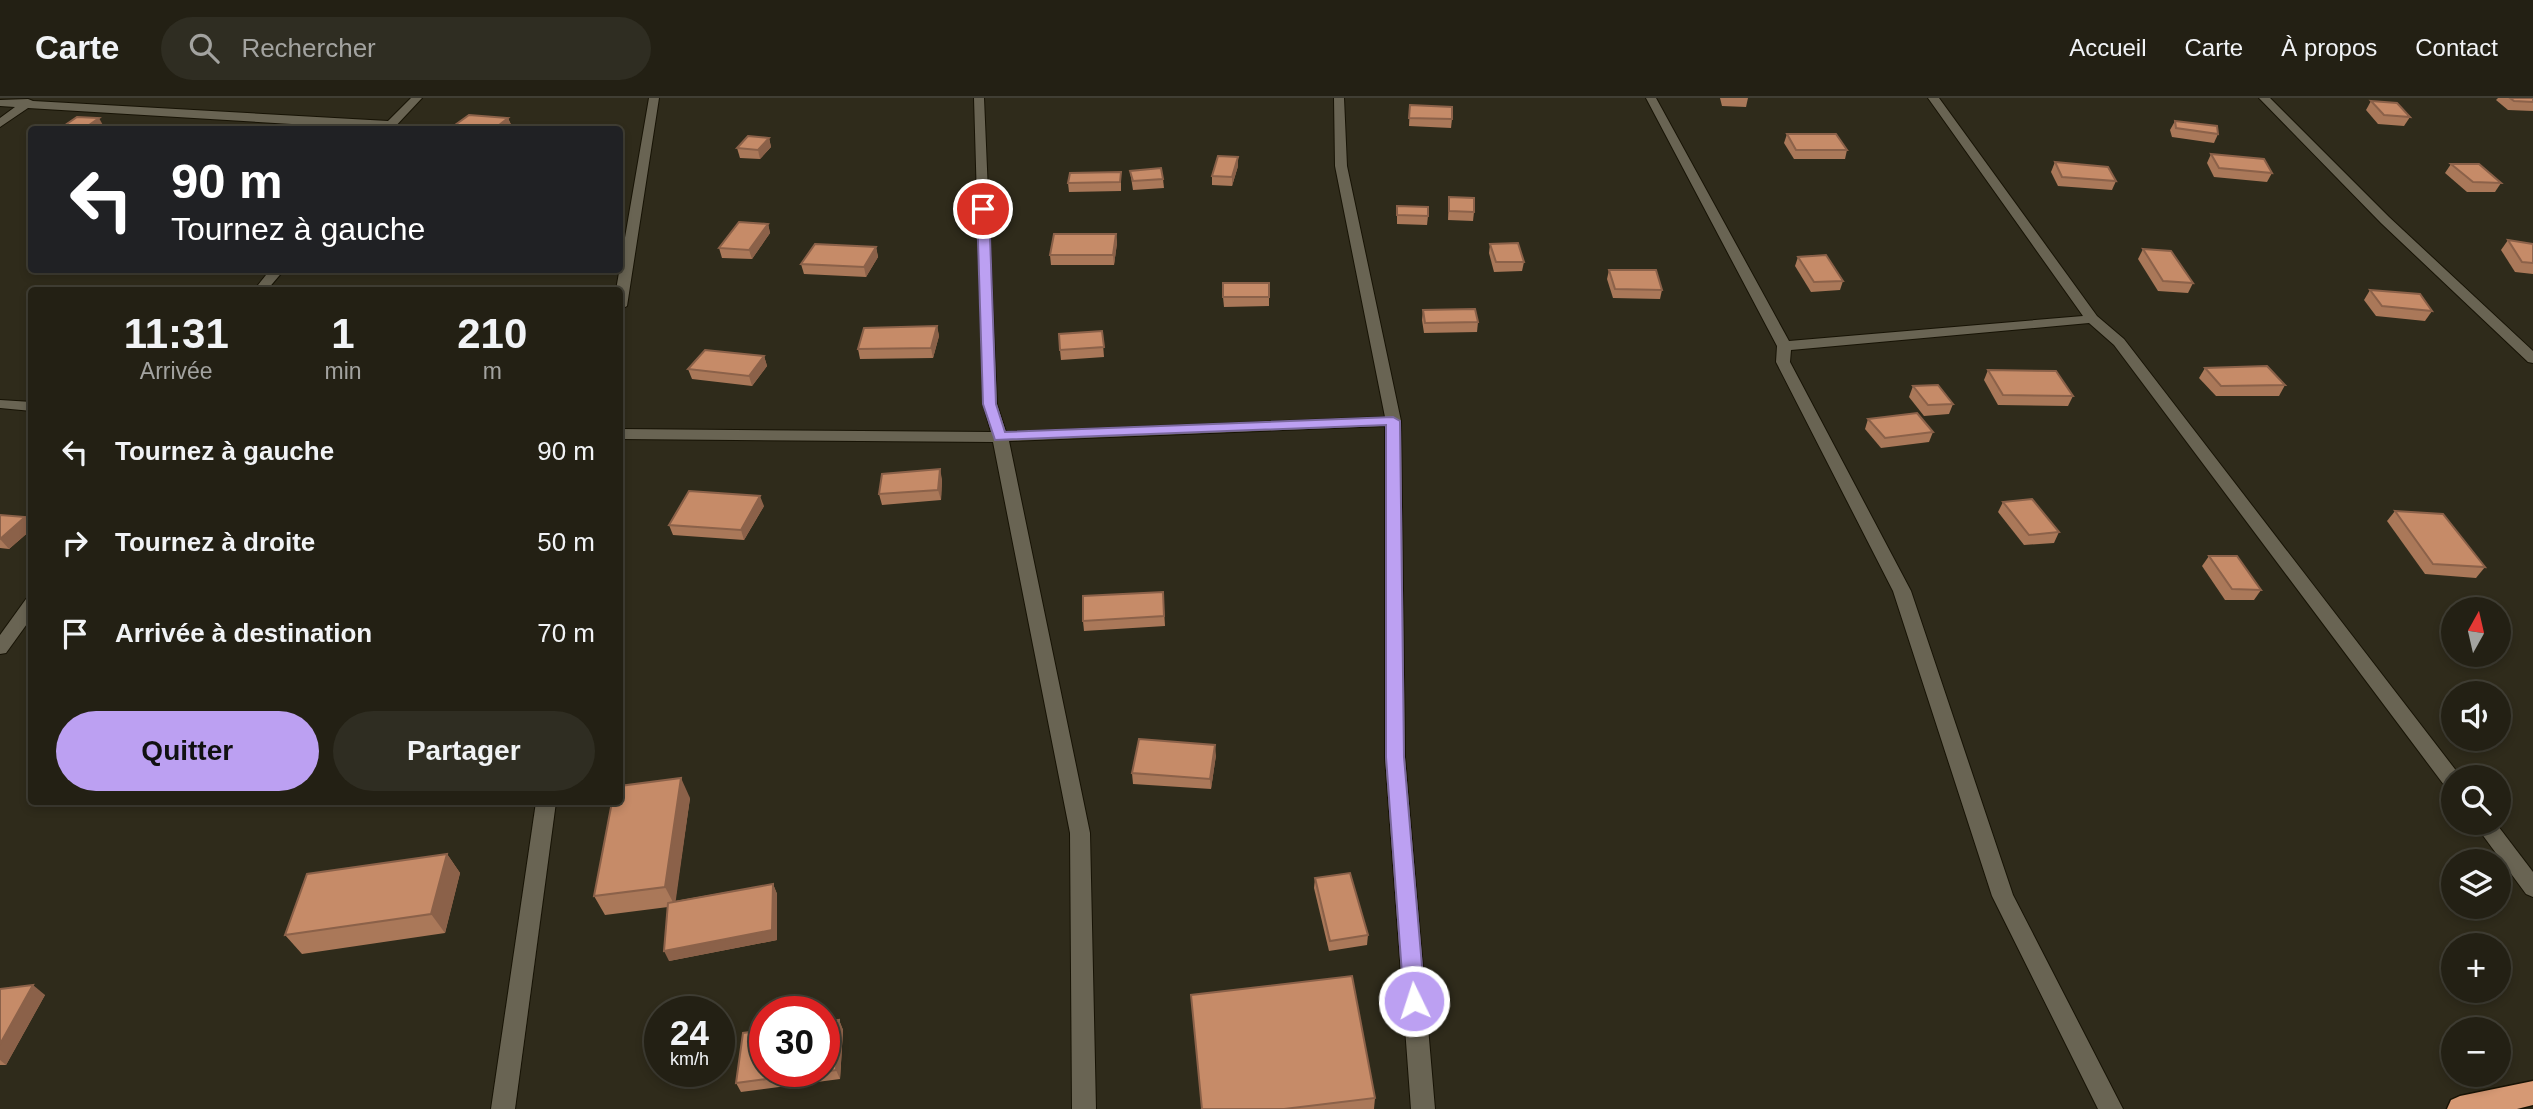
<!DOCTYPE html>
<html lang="fr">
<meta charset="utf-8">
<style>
:root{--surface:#232014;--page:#2f2d22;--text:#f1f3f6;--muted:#a3a3a0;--line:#403e34;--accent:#bca0f2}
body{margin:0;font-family:Arial,sans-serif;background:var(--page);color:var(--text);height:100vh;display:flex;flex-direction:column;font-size:26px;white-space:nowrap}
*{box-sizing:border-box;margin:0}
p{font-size:23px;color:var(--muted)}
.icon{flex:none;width:38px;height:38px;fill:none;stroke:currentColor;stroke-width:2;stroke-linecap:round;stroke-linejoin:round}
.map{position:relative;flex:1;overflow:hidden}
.panel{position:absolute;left:28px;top:189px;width:595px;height:518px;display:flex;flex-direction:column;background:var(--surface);border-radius:7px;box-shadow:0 4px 10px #0003,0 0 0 2px var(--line)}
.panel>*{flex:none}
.guide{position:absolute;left:28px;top:28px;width:595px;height:147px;border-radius:7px;box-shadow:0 4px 10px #0003,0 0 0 2px var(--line);background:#202124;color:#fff;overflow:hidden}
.needle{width:46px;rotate:8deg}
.buttons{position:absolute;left:2441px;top:499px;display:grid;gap:14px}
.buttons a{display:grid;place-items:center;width:70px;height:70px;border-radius:50%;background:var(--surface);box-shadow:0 4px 10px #0003,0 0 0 2px var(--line);font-size:35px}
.speed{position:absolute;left:644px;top:898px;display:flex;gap:14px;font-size:35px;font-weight:700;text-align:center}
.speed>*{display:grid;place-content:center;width:91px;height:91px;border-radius:50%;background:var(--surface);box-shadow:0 4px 10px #0003,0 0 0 2px var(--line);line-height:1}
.speed small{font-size:18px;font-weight:400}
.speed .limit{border:10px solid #d22;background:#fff;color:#111}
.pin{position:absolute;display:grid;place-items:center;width:60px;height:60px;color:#fff;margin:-30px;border:4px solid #fff;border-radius:50%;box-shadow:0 2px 7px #0007}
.me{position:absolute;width:77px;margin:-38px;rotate:356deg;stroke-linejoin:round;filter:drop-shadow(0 0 5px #0008)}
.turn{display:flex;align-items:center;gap:24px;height:147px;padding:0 28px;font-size:32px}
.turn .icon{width:91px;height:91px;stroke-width:2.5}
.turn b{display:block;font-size:49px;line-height:60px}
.eta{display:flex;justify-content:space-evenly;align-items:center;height:119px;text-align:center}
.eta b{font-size:42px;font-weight:600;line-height:49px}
.cta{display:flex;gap:14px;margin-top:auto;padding:14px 28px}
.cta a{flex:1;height:80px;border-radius:42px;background:var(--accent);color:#111;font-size:28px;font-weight:600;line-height:80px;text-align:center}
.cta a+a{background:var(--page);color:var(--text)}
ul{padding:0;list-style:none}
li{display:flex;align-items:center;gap:21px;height:91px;padding:0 28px}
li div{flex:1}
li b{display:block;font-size:26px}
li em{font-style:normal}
header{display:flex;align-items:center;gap:42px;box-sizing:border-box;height:98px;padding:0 35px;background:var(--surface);border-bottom:2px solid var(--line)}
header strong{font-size:33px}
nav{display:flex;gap:38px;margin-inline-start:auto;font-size:24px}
.search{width:490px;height:63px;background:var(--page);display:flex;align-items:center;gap:18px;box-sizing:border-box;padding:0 24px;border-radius:38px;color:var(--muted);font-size:26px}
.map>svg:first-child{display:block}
</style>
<header>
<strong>Carte</strong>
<div class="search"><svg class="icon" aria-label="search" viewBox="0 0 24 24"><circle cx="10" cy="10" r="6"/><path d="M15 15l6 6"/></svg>Rechercher</div>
<nav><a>Accueil</a><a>Carte</a><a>À propos</a><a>Contact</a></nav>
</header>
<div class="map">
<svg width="2533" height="1011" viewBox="0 0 2533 1011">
<rect width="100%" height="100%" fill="#2f2b1b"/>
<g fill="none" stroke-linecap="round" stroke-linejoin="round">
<defs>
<g id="minor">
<polygon points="411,0 422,0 392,32 28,10 0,29 0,20 15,9 0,8 0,2 28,1 33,3 388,23"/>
<polygon points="649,0 659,0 627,208 620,212 620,192 616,192"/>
<polygon points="974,0 984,0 997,306 1006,334 1385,319 1335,68 1334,0 1344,0 1347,68 1401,323 1405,659 1435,1011 1411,1011 1385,659 1385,328 1009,343 1090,735 1096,1011 1072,1011 1070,735 993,344 620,341 620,331 991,334 983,306"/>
<polygon points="1646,0 1656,0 1789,243 2083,218 1928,0 1939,0 2097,218 2124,241 2461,679 2454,679 2454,693 2447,691 2114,247 2089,225 1791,252 1790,264 1911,493 2013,797 2123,1011 2098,1011 1992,798 1893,493 1776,264 1777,248"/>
<polygon points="2259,0 2270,0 2389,119 2533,253 2533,265 2528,264 2381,125"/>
<polygon points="270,172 284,172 267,192 254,192"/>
<polygon points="0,302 32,304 32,313 0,310"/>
<polygon points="32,499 32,519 6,555 0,556 0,537 26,501"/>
<polygon points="536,704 556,704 515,1011 491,1011"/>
<polygon points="2473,724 2495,724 2533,774 2533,799 2526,796"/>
</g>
<polygon id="trunk" points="2533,983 2533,1007 2517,1011 2447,1011 2451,1002 2460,998"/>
</defs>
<!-- minor casing -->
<use href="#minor" stroke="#171305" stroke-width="2"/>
<!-- trunk casing -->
<use href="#trunk" stroke="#171305" stroke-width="3"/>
<!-- minor -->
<use href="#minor" fill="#696453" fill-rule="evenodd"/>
<!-- trunk -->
<use href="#trunk" fill="#d69974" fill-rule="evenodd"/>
</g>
<!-- wall -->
<g fill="#aa7859">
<polygon points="1720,0 1748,0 1746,9 1722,8"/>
<polygon points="2498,0 2533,0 2533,13 2508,12 2496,2"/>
<polygon points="2371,3 2410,19 2404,28 2378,26 2366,12"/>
<polygon points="1410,7 1452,21 1451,30 1409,28"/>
<polygon points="508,20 512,29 508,32 456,32 455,27"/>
<polygon points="2175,23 2218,36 2214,45 2172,39 2170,32"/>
<polygon points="1787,36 1847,52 1845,61 1794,61 1784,45"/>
<polygon points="769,40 771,49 760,61 740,60 737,50"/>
<polygon points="2211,56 2272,75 2267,84 2214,79 2207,65"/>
<polygon points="2055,64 2116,83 2112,92 2058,88 2051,74"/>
<polygon points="2451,66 2501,85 2495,94 2467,94 2445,75"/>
<polygon points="1238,68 1232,88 1212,87 1212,78"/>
<polygon points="1130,73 1163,81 1164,90 1133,92"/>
<polygon points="1121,74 1121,93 1069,94 1068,85"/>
<polygon points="1449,99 1474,114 1473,123 1448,122"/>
<polygon points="1397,108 1428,118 1427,127 1397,126"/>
<polygon points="768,126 770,135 752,161 722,160 719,150"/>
<polygon points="1116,136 1117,145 1114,167 1051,167 1050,157"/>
<polygon points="2508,142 2533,146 2533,176 2515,174 2501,152"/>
<polygon points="1490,146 1524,164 1522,173 1494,174 1489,155"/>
<polygon points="876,149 878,159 866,179 804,176 801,166"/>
<polygon points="2143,151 2193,185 2188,195 2158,193 2138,161"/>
<polygon points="1798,159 1843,183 1840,192 1811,194 1795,168"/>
<polygon points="151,172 204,172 198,176 154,176"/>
<polygon points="1609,172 1662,192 1660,201 1613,200 1607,181"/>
<polygon points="2370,192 2432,213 2425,223 2376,218 2364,202"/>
<polygon points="1223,199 1269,199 1269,208 1224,209"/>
<polygon points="1423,212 1478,224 1477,234 1424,235 1422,222"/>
<polygon points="937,228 939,238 933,260 860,261 858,251"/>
<polygon points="1102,233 1104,259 1061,262 1060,252"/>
<polygon points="764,258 767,268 752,288 692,281 688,271"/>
<polygon points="2205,270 2285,287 2279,298 2216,298 2199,280"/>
<polygon points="1988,272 2073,298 2068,308 1998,307 1984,282"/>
<polygon points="1913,288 1953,306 1949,316 1924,318 1909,299"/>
<polygon points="1868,321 1933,334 1929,344 1881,350 1865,331"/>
<polygon points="942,381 941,402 882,407 879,396"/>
<polygon points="2003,404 2059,434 2054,445 2024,447 1998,414"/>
<polygon points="764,408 744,442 673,437 669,427"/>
<polygon points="2395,413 2485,469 2476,480 2425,476 2387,423"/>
<polygon points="0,417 25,419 32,427 32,431 9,451 0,450"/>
<polygon points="2209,458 2261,492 2254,502 2225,502 2202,468"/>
<polygon points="1163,494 1165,528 1084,533 1083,523"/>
<polygon points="1216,657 1211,691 1133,686 1132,675"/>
<polygon points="690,700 675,803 773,786 777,796 777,842 669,863 668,809 605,817 594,798"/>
<polygon points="447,756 460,775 445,835 302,856 285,837"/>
<polygon points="1315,780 1368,837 1367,847 1329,853 1314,790"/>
<polygon points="0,891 45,897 6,967 0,967"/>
<polygon points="839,922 843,932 840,981 741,994 736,985"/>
<polygon points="1375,1000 1374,1011 1202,1011"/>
</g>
<!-- shaded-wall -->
<g fill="#8b6149">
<polygon points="99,20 104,29 101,32 82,32"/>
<polygon points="508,20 512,29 508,32 495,32 494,31"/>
<polygon points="769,40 771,49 760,61 758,52"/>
<polygon points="1238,59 1238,68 1232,88 1232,79"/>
<polygon points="768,126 770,135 752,161 749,152"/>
<polygon points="1116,136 1117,145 1114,167 1113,157"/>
<polygon points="876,149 878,159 866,179 864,169"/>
<polygon points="196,172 204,172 198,176"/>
<polygon points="937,228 939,238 933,260 931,250"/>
<polygon points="764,258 767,268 752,288 749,278"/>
<polygon points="940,371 942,381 941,402 938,392"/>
<polygon points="760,398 764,408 744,442 741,432"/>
<polygon points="25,419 32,427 32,431 9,451 0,441"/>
<polygon points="1215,647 1216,657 1211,691 1210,681"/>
<polygon points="681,680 690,700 675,808 665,789"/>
<polygon points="447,756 460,775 445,835 431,816"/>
<polygon points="773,786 777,796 777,842 669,863 664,853"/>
<polygon points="33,887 45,897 6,967 0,962 0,946"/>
<polygon points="839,922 843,932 840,981 836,972"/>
</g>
<!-- building -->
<g fill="#c68b68" stroke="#8b6149" stroke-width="2">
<polygon points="2510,0 2533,0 2533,4 2514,3"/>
<polygon points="2371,3 2397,5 2410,19 2384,17"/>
<polygon points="1410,7 1452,9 1452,21 1409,20"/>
<polygon points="469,17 508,20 494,31 455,27"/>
<polygon points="77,19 99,20 82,32 58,32"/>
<polygon points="2175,23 2217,28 2218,36 2176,30"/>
<polygon points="1787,36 1836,36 1847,52 1796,52"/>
<polygon points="748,38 769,40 758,52 737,50"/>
<polygon points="2211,56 2264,61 2272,75 2219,70"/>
<polygon points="1218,58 1238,59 1232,79 1212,78"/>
<polygon points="2055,64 2108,69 2116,83 2062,79"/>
<polygon points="2451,66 2479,66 2501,85 2473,84"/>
<polygon points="1161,70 1163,81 1133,83 1130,73"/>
<polygon points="1121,74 1120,84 1068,85 1070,75"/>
<polygon points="1449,99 1474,100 1474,114 1449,113"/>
<polygon points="1397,108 1428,109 1428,118 1397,117"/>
<polygon points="739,124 768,126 749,152 719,150"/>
<polygon points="1054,136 1116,136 1113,157 1050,157"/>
<polygon points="2508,142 2533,146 2533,165 2522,164"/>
<polygon points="1518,145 1524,164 1496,164 1490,146"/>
<polygon points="815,146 876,149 864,169 801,166"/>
<polygon points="2143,151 2171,153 2193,185 2163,183"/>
<polygon points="1826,157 1843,183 1814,184 1798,159"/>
<polygon points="1609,172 1656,172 1662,192 1615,191"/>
<rect x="1223" y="185" width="46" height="14"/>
<polygon points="2370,192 2420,196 2432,213 2382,208"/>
<polygon points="1475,211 1478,224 1425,225 1423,212"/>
<polygon points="937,228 931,250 858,251 864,230"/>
<polygon points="1102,233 1104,249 1060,252 1059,236"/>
<polygon points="705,252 764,258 749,278 688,271"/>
<polygon points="2267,268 2285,287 2221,288 2205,270"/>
<polygon points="1988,272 2056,273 2073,298 2003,297"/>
<polygon points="1938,287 1953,306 1928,307 1913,288"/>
<polygon points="1917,315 1933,334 1885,340 1868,321"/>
<polygon points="940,371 938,392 879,396 882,376"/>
<polygon points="689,393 760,398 741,432 669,427"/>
<polygon points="2032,401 2059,434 2029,437 2003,404"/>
<polygon points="2395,413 2443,416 2485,469 2433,466"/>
<polygon points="0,417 25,419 0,441"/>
<polygon points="2209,458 2237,458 2261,492 2232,491"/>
<polygon points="1163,494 1164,518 1083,523 1083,498"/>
<polygon points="1139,641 1215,647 1210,681 1132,675"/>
<polygon points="681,680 665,789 594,798 612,704 620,704 620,688"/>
<polygon points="447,756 431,816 285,837 307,776"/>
<polygon points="1350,775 1368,837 1330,843 1315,780"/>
<polygon points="773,786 772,832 664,853 668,805"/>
<polygon points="1352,878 1375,1000 1284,1011 1202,1011 1191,897"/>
<polygon points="33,887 0,946 0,891"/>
<polygon points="839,922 836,972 736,985 743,935 765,932 765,973 824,973 824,924"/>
</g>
<!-- route -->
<polygon fill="#bca0f2" stroke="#7a689d" stroke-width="2" points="983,108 989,111 996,306 1005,334 1393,319 1400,323 1404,659 1425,903 1422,909 1414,912 1407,909 1404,903 1386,659 1386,327 995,342 983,306 977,111"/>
</svg>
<div class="buttons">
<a><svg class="needle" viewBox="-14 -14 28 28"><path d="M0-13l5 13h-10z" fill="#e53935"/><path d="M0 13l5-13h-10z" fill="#a3a3a0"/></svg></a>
<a><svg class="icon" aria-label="sound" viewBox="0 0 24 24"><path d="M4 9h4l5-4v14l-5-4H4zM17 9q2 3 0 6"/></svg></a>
<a><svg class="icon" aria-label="search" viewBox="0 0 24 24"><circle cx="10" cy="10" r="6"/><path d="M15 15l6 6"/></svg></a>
<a><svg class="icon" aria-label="layers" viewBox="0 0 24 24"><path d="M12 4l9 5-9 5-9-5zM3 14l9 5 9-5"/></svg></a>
<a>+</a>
<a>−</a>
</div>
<div class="speed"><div>24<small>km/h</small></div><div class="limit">30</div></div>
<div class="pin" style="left:983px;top:111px;background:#d93025"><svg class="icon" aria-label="arrive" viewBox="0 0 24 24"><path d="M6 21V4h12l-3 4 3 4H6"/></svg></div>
<svg class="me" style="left:1414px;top:903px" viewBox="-20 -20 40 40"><circle r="17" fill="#bca0f2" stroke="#fff" stroke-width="3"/><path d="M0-11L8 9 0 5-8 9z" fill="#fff"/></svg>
<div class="guide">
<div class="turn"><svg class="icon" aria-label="left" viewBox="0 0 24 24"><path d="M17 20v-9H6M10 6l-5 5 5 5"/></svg><div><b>90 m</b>Tournez à gauche</div></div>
</div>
<section class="panel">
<div class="eta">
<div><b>11:31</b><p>Arrivée</p></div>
<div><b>1</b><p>min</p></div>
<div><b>210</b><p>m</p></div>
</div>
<ul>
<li><svg class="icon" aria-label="left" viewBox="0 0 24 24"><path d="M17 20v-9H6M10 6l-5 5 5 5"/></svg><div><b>Tournez à gauche</b></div><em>90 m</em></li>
<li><svg class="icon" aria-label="right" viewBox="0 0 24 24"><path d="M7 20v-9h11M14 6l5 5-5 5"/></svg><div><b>Tournez à droite</b></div><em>50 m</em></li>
<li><svg class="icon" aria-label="arrive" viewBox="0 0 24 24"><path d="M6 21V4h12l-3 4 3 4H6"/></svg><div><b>Arrivée à destination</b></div><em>70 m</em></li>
</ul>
<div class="cta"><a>Quitter</a><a>Partager</a></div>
</section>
</div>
